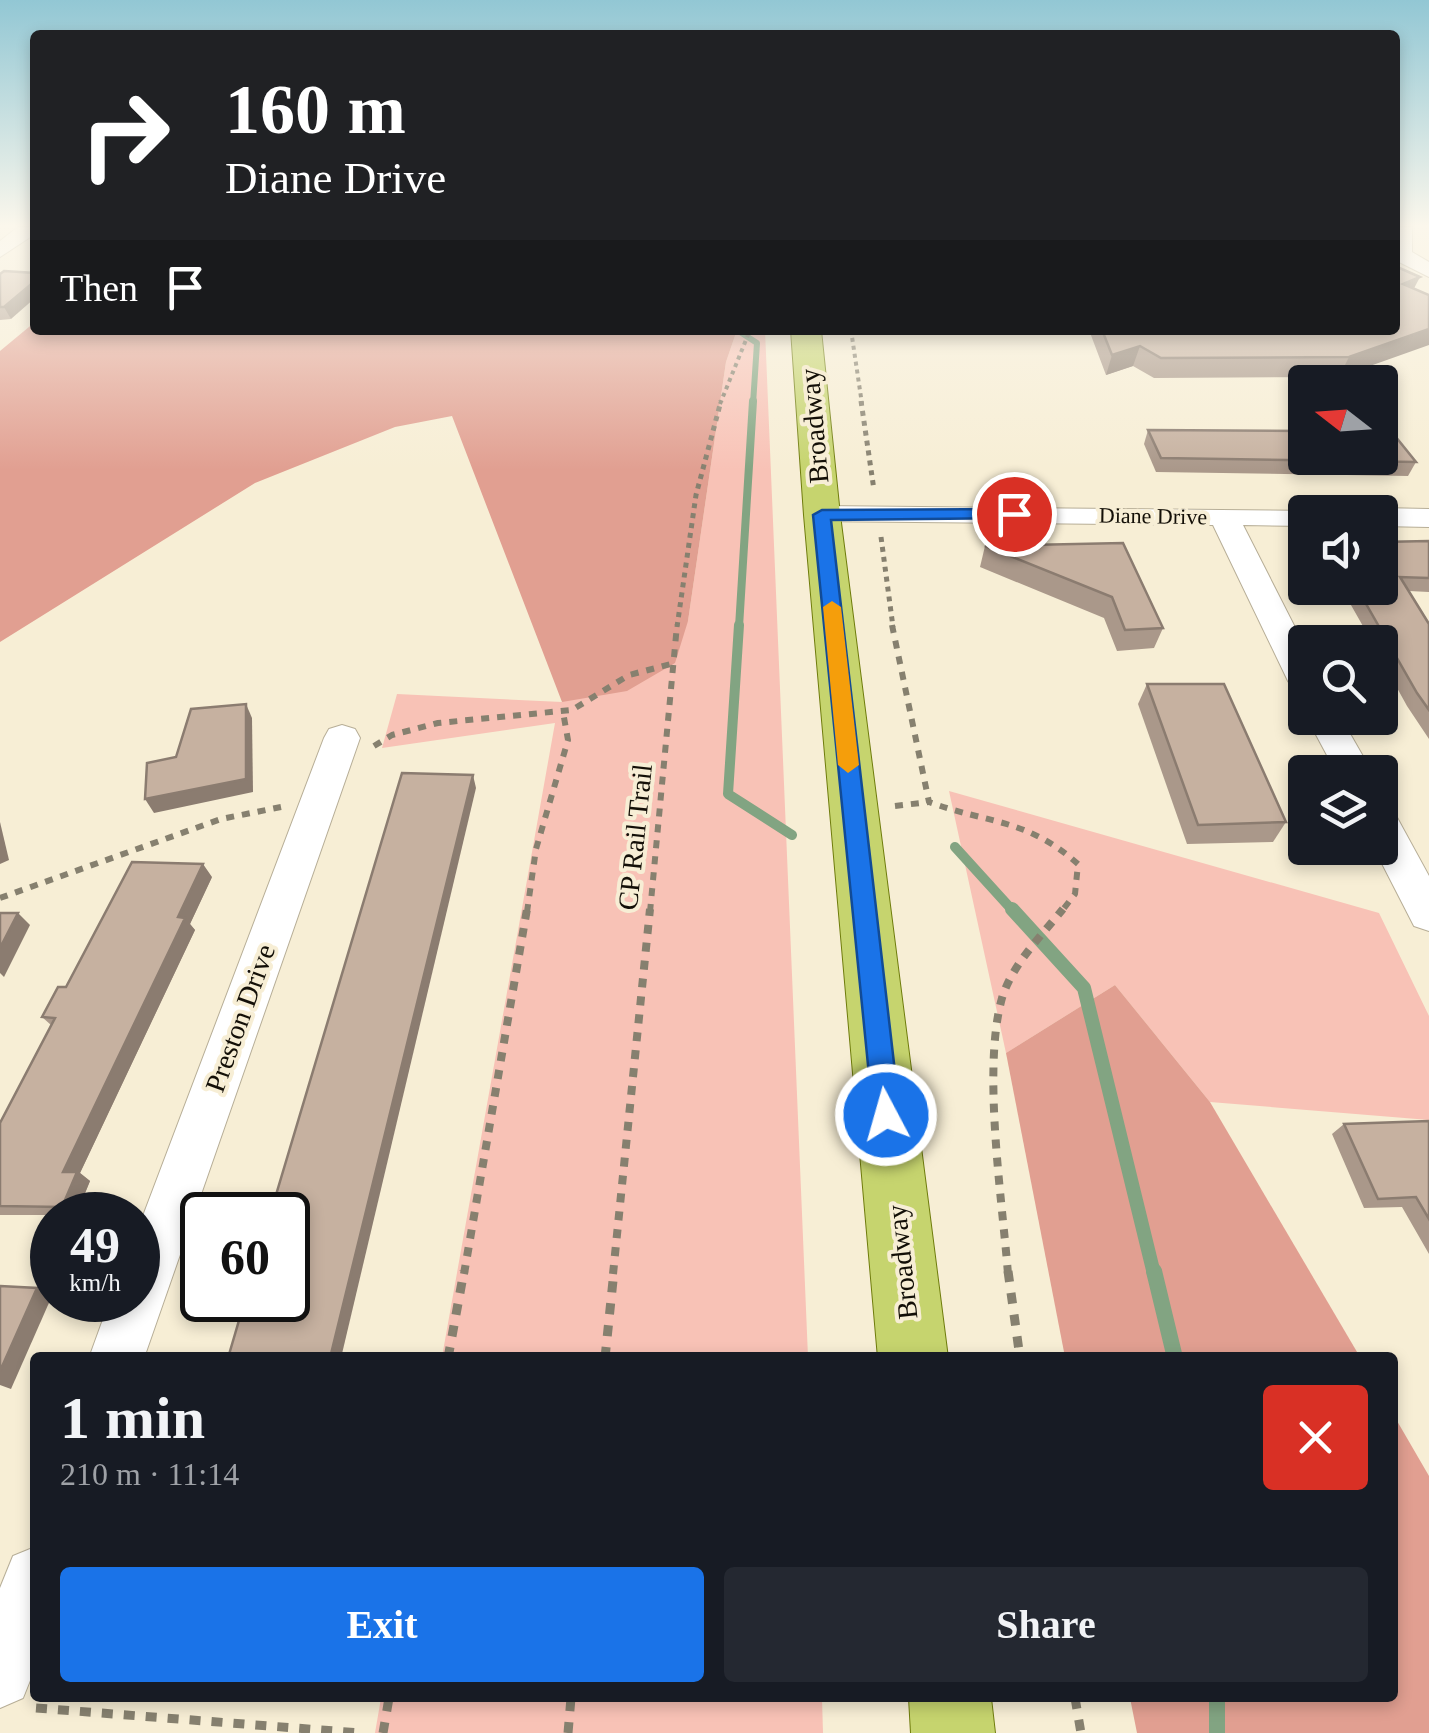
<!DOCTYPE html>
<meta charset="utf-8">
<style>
:root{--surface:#171b24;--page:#242831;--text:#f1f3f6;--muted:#9ea1a6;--accent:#1a73e8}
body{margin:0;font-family:Georgia,serif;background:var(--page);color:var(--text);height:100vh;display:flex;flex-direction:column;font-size:38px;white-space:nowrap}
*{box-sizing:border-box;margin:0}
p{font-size:32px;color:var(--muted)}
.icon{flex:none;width:55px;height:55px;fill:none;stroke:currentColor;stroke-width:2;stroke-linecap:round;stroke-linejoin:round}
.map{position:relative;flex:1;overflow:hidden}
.panel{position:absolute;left:30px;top:1352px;width:1368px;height:350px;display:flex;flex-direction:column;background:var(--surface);border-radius:10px;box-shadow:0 5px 15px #0003}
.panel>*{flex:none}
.guide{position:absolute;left:30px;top:30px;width:1370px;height:305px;border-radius:10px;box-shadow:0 5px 15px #0003;background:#202124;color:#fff;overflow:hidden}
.needle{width:65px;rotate:287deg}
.controls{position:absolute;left:1288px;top:365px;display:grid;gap:20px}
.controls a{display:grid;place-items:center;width:110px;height:110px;border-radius:10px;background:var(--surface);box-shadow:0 5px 15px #0003;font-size:50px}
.speed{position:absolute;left:30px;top:1192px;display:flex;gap:20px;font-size:50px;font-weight:700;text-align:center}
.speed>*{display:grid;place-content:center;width:130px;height:130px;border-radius:50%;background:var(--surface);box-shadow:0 5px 15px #0003;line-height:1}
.speed small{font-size:25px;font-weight:400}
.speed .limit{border:5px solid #111;border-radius:15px;background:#fff;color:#111}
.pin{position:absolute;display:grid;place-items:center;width:85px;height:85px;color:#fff;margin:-42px;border:5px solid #fff;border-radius:50%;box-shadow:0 2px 10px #0007}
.me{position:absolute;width:110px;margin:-55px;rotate:354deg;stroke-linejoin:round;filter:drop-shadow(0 0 8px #0008)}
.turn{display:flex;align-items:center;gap:35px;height:210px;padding:0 30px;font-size:45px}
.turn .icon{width:130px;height:130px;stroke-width:2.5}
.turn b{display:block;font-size:70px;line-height:85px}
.then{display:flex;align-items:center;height:95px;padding:0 30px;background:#0003;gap:20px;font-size:38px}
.round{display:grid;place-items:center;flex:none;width:105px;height:105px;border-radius:10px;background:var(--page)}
.overview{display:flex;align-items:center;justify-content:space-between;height:170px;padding:0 30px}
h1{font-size:60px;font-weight:700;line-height:75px}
.cta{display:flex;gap:20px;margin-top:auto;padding:20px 30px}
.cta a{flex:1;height:115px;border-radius:10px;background:var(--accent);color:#fff;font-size:40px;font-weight:700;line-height:115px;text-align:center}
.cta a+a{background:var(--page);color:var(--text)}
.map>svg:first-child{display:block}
</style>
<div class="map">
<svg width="1429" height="1733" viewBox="0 0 1429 1733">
<rect width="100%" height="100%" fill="#f7eed5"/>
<!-- green -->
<g fill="#f8c2b6">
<polygon points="737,330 765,330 808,1357 442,1357 555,723 382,748 397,694 562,702 688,621 726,362"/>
<polygon points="949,791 1379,913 1429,1016 1429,1120 1210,1102 1115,985 1006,1053"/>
<polygon points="381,1698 822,1698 823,1733 375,1733"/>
</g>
<!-- forest -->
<g fill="#e19f91">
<polygon points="35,322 35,330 737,330 726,362 688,621 675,663 627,691 562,702 452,416 395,427 255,483 0,642 0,351"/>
<polygon points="1115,985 1210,1102 1360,1357 1065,1357 1006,1053"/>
<polygon points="1393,1414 1429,1476 1429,1733 1137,1733 1130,1698 1392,1698"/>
</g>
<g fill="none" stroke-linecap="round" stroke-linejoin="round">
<!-- stream-far4 -->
<polyline stroke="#82a482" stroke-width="6" points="737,330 757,343 753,404"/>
<!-- stream-far3 -->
<polyline stroke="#82a482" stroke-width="8" points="739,627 753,401"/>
<!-- stream-far2 -->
<g stroke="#82a482" stroke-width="10">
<polyline points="739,625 728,794 792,835"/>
<polyline points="955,847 1014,912"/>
</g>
<!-- stream-far1 -->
<polyline stroke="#82a482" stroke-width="14" points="1012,909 1084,988 1154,1274"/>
<!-- stream -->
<g stroke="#82a482" stroke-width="16">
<polyline points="1154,1271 1175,1358"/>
<polyline points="1217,1698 1217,1733"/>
</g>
<defs>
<g id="minor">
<polygon points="18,227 35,227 35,234 0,257 0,241"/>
<polygon points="1395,227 1412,227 1412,252 1429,262 1429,277 1395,260"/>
<polygon points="822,506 1315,511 1305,512 1305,526 1243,525 1305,647 1305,693 1293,689 1288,681 1213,525 812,521 807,515 812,509"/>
<polygon points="1380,508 1429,509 1429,527 1380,526 1380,512 1369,512"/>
<polygon points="1307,718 1341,718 1372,772 1336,772"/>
<polygon points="342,725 355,729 360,738 144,1358 89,1358 110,1300 138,1300 138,1229 324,738 329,729"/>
<polygon points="1380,807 1394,812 1429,876 1429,931 1414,926 1374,848 1380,848"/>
<polygon points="35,1547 35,1668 23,1698 0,1708 0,1588 13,1556"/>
</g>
<g id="major">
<polygon points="791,330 821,330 840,515 948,1358 878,1358 804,515"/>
<polygon points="909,1698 991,1698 995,1733 911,1733"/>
</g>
</defs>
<!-- minor casing -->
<use href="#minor" stroke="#b7ae97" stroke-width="2"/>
<!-- major casing -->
<use href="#major" stroke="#6f7c0c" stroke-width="2"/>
<!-- path-far4 -->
<g stroke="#86806f" stroke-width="4" stroke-dasharray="4 4" stroke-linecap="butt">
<polyline points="851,330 862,404"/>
<polyline points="720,404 750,330"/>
</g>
<!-- path-far3 -->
<g stroke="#86806f" stroke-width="5" stroke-dasharray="5 5" stroke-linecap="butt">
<polyline points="861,401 874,490"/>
<polyline points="881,537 893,627"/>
<polyline points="677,627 696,495 721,401"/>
</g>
<!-- path-far2 -->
<g stroke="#86806f" stroke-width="6" stroke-dasharray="8 8" stroke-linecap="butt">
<path d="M892,625l37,177c60,22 97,16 149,62l-3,30 -14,18"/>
<polyline points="374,746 392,735 438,723 572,710 629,675 675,663"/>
<polyline points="895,806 929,802"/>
<polyline points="0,898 221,819 281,807"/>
<polyline points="527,912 536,849 568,740 563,712"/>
<polyline points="650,912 677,625"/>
</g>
<!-- path-far1 -->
<g stroke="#86806f" stroke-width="8" stroke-dasharray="9 9" stroke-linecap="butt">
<polyline points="464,1274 527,909"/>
<polyline points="613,1274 650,909"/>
<path d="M1008,1274c-6,-77 -26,-205 -6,-276 10,-33 39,-62 61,-89"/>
</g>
<!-- path -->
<g stroke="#86806f" stroke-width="9" stroke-dasharray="11 11" stroke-linecap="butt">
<polyline points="1008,1271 1020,1358"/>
<polyline points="448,1358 464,1271"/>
<polyline points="605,1358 614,1271"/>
<polyline points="1075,1698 1081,1733"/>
<polyline points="36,1708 360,1733"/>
<polyline points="383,1733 389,1698"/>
<polyline points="568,1733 571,1698"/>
</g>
<!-- minor -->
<use href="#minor" fill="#fff" fill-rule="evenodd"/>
<!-- major -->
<use href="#major" fill="#c6d46e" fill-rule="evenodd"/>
</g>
<!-- wall -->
<g fill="#aa988a">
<polygon points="0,274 11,319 0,320"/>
<polygon points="1089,330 1395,330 1339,377 1154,378 1133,366 1106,375"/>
<polygon points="1148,430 1416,462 1408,476 1156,472 1144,444"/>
<polygon points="1429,541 1429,592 1409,591 1429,624 1429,739 1407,706 1380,657 1380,642 1372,642 1343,591 1321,591 1318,588 1380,588"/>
<polygon points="1123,543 1163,628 1154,648 1117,651 1104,618 980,567 985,546"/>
<polygon points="1305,547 1305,566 1300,557"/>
<polygon points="1147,684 1286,822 1273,842 1187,844 1138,704"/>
<polygon points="212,877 190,924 195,930 80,1173 90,1181 76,1215 0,1215 0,1123 51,1025 42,1017 66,987"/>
<polygon points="1429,1121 1429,1254 1402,1207 1364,1208 1332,1134 1344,1124"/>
</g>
<!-- shaded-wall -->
<g fill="#8b7c70">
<polygon points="1420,277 1410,296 1403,284"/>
<polygon points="35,281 35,298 11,319 4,307"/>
<polygon points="1429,329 1429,345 1339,377 1349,357"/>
<polygon points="915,330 935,330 914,335"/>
<polygon points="1140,346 1133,366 1106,375 1112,355"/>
<polygon points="246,704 252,718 253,792 154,813 145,799"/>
<polygon points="473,775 476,788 341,1358 330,1358"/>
<polygon points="0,822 9,860 0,864"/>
<polygon points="203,864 212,877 190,924 195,930 80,1173 90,1181 76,1215 73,1215 62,1207 63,1172"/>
<polygon points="18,913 30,925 4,977 0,973 0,948"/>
<polygon points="37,1288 52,1296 11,1389 0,1385 0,1371"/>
</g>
<!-- building -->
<g fill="#c6b1a0" stroke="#8b7c70" stroke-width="2.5">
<polygon points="1395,266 1420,277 1403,284 1429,295 1429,329 1349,357 1161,358 1140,346 1112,355 1102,330 1395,330"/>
<polygon points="4,271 35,273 35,281 4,307 0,307 0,274"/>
<polygon points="1148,430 1305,431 1305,458 1380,458 1380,431 1391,431 1416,462 1161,458"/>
<polygon points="1429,541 1429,578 1400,577 1429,624 1429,710 1417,693 1357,588 1380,588 1380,542"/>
<polygon points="1123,543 1163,628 1125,630 1112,597 985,546"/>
<polygon points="1147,684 1224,684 1286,822 1198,825"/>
<polygon points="246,704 246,779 145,799 147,763 176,757 191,709"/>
<polygon points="402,773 473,775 330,1358 228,1358 245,1300 288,1300 288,1215 270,1215"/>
<polygon points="132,862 203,864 178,917 185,918 63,1172 77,1172 62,1207 0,1206 0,1123 55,1018 42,1017 58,987 66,987"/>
<polygon points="0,913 18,913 0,948"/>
<polygon points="1429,1121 1429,1219 1416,1197 1378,1199 1344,1124"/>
<polygon points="0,1286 37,1288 0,1371"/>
</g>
<!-- sky -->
<linearGradient id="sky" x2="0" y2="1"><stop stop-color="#92c7d4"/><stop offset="0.48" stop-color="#fbf7ec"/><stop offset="1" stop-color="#fbf7ec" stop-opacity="0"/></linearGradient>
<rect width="1429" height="470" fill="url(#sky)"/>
<!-- route -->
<polygon fill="#1a73e8" stroke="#114b97" stroke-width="2.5" points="1014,509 1023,514 1020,518 831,520 900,1115 896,1124 886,1128 877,1124 873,1115 813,515 822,510"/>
<!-- slow -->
<polygon fill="#f59e0b" points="832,601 841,607 859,765 848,773 838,765 823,607"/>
<g text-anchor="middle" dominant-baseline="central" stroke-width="8" stroke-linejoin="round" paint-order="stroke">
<!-- far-street labels -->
<g font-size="22" fill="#130f07" stroke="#f7eed5">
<text transform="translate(1153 516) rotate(1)">Diane Drive</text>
</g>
<!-- street labels -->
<g font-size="28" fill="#130f07" stroke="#f7eed5">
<text transform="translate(814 426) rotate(-95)">Broadway</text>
<text transform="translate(635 837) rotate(-84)">CP Rail Trail</text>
<text transform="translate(240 1018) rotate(-70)">Preston Drive</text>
<text transform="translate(902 1262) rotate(-96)">Broadway</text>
</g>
</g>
</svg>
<div class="controls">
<a><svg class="needle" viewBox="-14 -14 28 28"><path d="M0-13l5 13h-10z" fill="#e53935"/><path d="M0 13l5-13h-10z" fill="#9ea1a6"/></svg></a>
<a><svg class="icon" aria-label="sound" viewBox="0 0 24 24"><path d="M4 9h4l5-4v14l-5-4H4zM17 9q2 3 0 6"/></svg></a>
<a><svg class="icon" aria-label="search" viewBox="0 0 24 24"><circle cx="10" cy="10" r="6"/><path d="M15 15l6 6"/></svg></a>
<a><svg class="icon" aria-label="layers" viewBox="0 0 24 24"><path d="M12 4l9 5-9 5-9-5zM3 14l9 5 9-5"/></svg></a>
</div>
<div class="speed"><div>49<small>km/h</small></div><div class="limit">60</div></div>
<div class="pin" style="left:1014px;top:514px;background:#d93025"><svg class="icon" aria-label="arrive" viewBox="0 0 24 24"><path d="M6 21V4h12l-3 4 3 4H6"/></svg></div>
<svg class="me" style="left:886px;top:1115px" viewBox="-20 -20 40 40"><circle r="17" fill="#1a73e8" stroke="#fff" stroke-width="3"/><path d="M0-11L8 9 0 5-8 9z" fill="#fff"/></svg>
<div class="guide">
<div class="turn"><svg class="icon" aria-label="right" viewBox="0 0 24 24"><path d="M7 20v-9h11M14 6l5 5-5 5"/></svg><div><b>160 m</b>Diane Drive</div></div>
<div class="then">Then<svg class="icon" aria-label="arrive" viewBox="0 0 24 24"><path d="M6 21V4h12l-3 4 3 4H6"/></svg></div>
</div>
<section class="panel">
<div class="overview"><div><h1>1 min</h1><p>210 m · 11:14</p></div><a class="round" style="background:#d93025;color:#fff"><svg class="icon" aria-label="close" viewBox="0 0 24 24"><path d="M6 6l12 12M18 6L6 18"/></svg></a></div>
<div class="cta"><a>Exit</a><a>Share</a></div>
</section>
</div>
